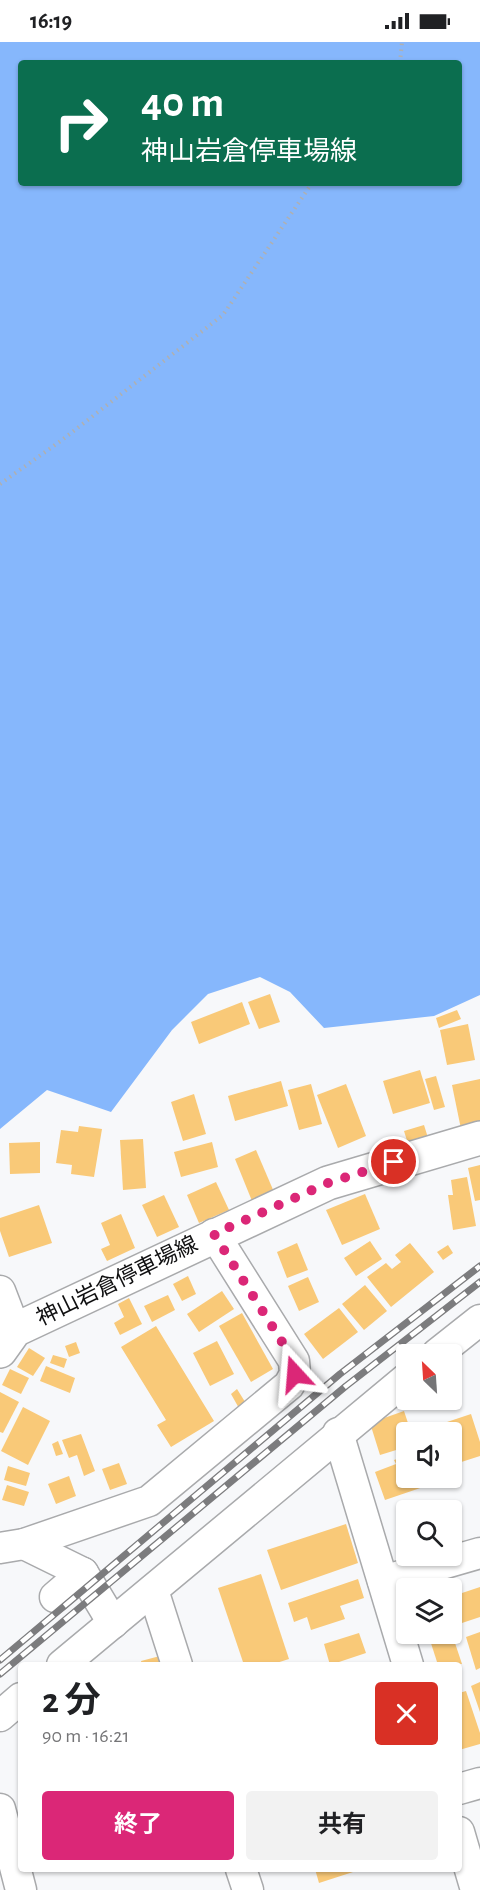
<!DOCTYPE html>
<html lang="ja">
<meta charset="utf-8">
<style>
:root{--surface:#fff;--page:#f2f2f2;--text:#202124;--muted:#757577;--accent:#db2777}
body{margin:0;font-family:"Alegreya Sans","Noto Sans JP",sans-serif;background:var(--page);color:var(--text);height:100vh;display:flex;flex-direction:column;font-size:22px;white-space:nowrap}
*{box-sizing:border-box;margin:0}
p{font-size:20px;color:var(--muted)}
.icon{flex:none;width:33px;height:33px;fill:none;stroke:currentColor;stroke-width:2;stroke-linecap:round;stroke-linejoin:round}
.map{position:relative;flex:1;overflow:hidden}
.drawer{position:absolute;left:18px;top:1620px;width:444px;height:210px;display:flex;flex-direction:column;background:var(--surface);border-radius:6px;box-shadow:0 2px 4px #0004}
.drawer>*{flex:none}
.banner{position:absolute;left:18px;top:18px;width:444px;height:126px;border-radius:6px;box-shadow:0 2px 4px #0004;background:#0b6e4f;color:#fff;overflow:hidden}
.needle{width:39px;rotate:335deg}
.controls{position:absolute;left:396px;top:1302px;display:grid;gap:12px}
.controls a{display:grid;place-items:center;width:66px;height:66px;border-radius:6px;background:var(--surface);box-shadow:0 2px 4px #0004;font-size:30px}
.pin{position:absolute;display:grid;place-items:center;width:51px;height:51px;color:#fff;margin:-26px;border:3px solid #fff;border-radius:50%;box-shadow:0 2px 6px #0007}
.me{position:absolute;width:66px;margin:-33px;rotate:341deg;stroke-linejoin:round;filter:drop-shadow(0 0 4px #0008)}
.turn{display:flex;align-items:center;gap:21px;height:126px;padding:0 24px;font-size:27px}
.turn .icon{width:78px;height:78px;stroke-width:2.5}
.turn b{display:block;font-size:42px;line-height:51px}
.round{display:grid;place-items:center;flex:none;width:63px;height:63px;border-radius:6px;background:var(--page)}
.head{display:flex;align-items:center;justify-content:space-between;height:102px;padding:0 24px}
h1{font-size:36px;font-weight:700;line-height:45px}
.button{display:flex;gap:12px;margin-top:auto;padding:12px 24px}
.button a{flex:1;height:69px;border-radius:6px;background:var(--accent);color:#fff;font-size:24px;font-weight:700;line-height:69px;text-align:center}
.button a+a{background:var(--page);color:var(--text)}
.status{display:flex;justify-content:space-between;align-items:center;height:42px;padding:0 30px;background:var(--surface);direction:ltr}
.status svg{height:16px;fill:currentColor}
.map>svg:first-child{display:block}
</style>
<div class="status"><b>16:19</b><svg viewBox="0 0 49 12"><path d="M0 12V9h3v3zM5 12V6h3v6zM10 12V3h3v9zM15 12V0h3v12zM26 1h20v11H26zM47 4h2v5h-2z"/></svg></div>
<div class="map">
<svg width="480" height="1848" viewBox="0 0 480 1848">
<rect width="100%" height="100%" fill="#f7f8fa"/>
<!-- forest -->
<path fill="#86b7fc" fill-rule="evenodd" d="M0,0h480v953l-46,21 -110,12 -34,-36 -30,-15 -52,17 -36,36 -61,82 -64,-22 -47,39zM21,21h438v120h-438z"/>
<!-- building -->
<g fill="#f9c978">
<polygon points="270,952 280,980 259,987 248,960"/>
<polygon points="242,960 250,982 199,1002 191,980"/>
<polygon points="457,968 461,977 439,986 436,976"/>
<polygon points="468,982 475,1018 447,1023 440,988"/>
<polygon points="420,1028 430,1061 393,1072 383,1039"/>
<polygon points="436,1034 445,1065 434,1068 425,1037"/>
<polygon points="480,1037 480,1083 461,1087 452,1043"/>
<polygon points="281,1039 288,1064 235,1079 228,1054"/>
<polygon points="311,1042 322,1082 299,1088 288,1048"/>
<polygon points="346,1042 366,1094 338,1106 317,1053"/>
<polygon points="194,1052 206,1092 183,1099 171,1060"/>
<polygon points="424,1083 429,1099 409,1105 404,1089"/>
<polygon points="79,1084 102,1087 94,1135 71,1132 72,1123 56,1121 61,1088 78,1090"/>
<polygon points="143,1097 146,1146 123,1148 120,1098"/>
<polygon points="40,1100 40,1131 10,1132 9,1101"/>
<polygon points="212,1100 218,1125 181,1135 174,1110"/>
<polygon points="256,1108 274,1150 252,1159 235,1117"/>
<polygon points="480,1123 480,1158 475,1159 468,1126"/>
<polygon points="467,1135 476,1184 453,1188 448,1153 453,1153 451,1138"/>
<polygon points="216,1140 229,1168 199,1181 187,1153"/>
<polygon points="365,1152 380,1187 342,1203 326,1168"/>
<polygon points="164,1153 179,1185 157,1195 142,1163"/>
<polygon points="39,1163 52,1201 9,1215 0,1189 0,1176"/>
<polygon points="121,1172 135,1206 107,1219 101,1207 110,1203 101,1181"/>
<polygon points="370,1199 382,1217 356,1234 344,1216"/>
<polygon points="297,1201 308,1228 287,1236 277,1210"/>
<polygon points="410,1201 434,1230 391,1265 367,1235 386,1221 392,1227 401,1220 395,1213"/>
<polygon points="448,1203 453,1211 443,1218 437,1210"/>
<polygon points="188,1234 196,1252 182,1259 173,1242"/>
<polygon points="308,1235 319,1260 299,1269 288,1244"/>
<polygon points="365,1243 387,1269 364,1288 342,1262"/>
<polygon points="222,1249 234,1267 199,1290 187,1272"/>
<polygon points="168,1253 175,1268 152,1280 144,1264"/>
<polygon points="129,1256 142,1282 120,1293 114,1281 124,1275 118,1262"/>
<polygon points="339,1266 358,1290 323,1317 304,1292"/>
<polygon points="242,1271 273,1327 251,1340 219,1284"/>
<polygon points="156,1284 214,1379 171,1405 157,1383 166,1378 121,1305"/>
<polygon points="217,1299 234,1332 210,1344 193,1311"/>
<polygon points="76,1300 80,1311 69,1315 65,1304"/>
<polygon points="29,1306 45,1316 33,1334 17,1325"/>
<polygon points="53,1313 67,1317 64,1326 50,1321"/>
<polygon points="46,1324 75,1336 70,1351 40,1339"/>
<polygon points="10,1327 29,1336 21,1352 2,1343"/>
<polygon points="237,1347 247,1363 240,1368 231,1352"/>
<polygon points="0,1350 19,1360 3,1391 0,1390"/>
<polygon points="23,1365 50,1379 28,1423 1,1409"/>
<polygon points="404,1369 411,1390 406,1390 406,1405 380,1413 370,1381"/>
<polygon points="471,1372 480,1400 480,1414 452,1423 452,1390 427,1390 426,1387"/>
<polygon points="81,1392 95,1429 84,1434 77,1413 69,1416 62,1398"/>
<polygon points="58,1399 63,1412 56,1414 52,1402"/>
<polygon points="406,1414 406,1436 433,1436 435,1441 385,1458 375,1430 396,1422 394,1418"/>
<polygon points="119,1421 127,1442 110,1448 102,1427"/>
<polygon points="8,1424 30,1431 26,1444 4,1438"/>
<polygon points="69,1434 76,1454 56,1462 48,1442"/>
<polygon points="7,1443 29,1450 24,1464 2,1458"/>
<polygon points="452,1466 463,1501 452,1505"/>
<polygon points="406,1481 406,1514 425,1514 408,1520 396,1485"/>
<polygon points="346,1482 358,1521 281,1548 267,1508"/>
<polygon points="261,1532 289,1617 270,1623 244,1623 218,1546"/>
<polygon points="358,1537 364,1556 340,1564 345,1577 311,1588 307,1575 294,1580 288,1561"/>
<polygon points="480,1545 480,1575 462,1581 453,1554"/>
<polygon points="480,1590 480,1626 476,1628 466,1595"/>
<polygon points="359,1591 366,1611 330,1623 324,1602"/>
<polygon points="428,1592 452,1592 462,1622 438,1623"/>
<polygon points="160,1614 162,1623 142,1623 141,1619"/>
<polygon points="480,1640 480,1670 471,1644"/>
<polygon points="466,1649 480,1691 480,1702 459,1708 459,1651"/>
<polygon points="315,1827 352,1827 353,1830 319,1841"/>
</g>
<g fill="none" stroke-linecap="round" stroke-linejoin="round">
<defs>
<g id="minor">
<polyline points="0,1249 15,1288"/>
<polyline points="437,1312 480,1278"/>
<polyline points="338,1391 408,1623"/>
<polyline points="24,1502 83,1531 113,1581"/>
<polyline points="0,1506 24,1502 149,1459 289,1343 295,1332 294,1319 214,1192"/>
<polyline points="383,1539 480,1511"/>
<polyline points="153,1548 177,1623"/>
<polyline points="55,1555 83,1531"/>
<polyline points="62,1623 406,1337"/>
<polyline points="0,1674 21,1656"/>
<polyline points="459,1747 480,1741"/>
<polyline points="0,1767 21,1848"/>
<polyline points="459,1790 476,1848"/>
<polyline points="241,1827 248,1848"/>
</g>
<polyline id="major" points="0,1309 15,1288 328,1141 480,1096"/>
</defs>
<!-- minor casing -->
<use href="#minor" stroke="#a9aaac" stroke-width="33"/>
<!-- major casing -->
<use href="#major" stroke="#a9aaac" stroke-width="36"/>
<!-- path -->
<g stroke="#afb0b1" stroke-width="4" stroke-dasharray="1.5 4.5" stroke-linecap="butt">
<polyline points="400,21 402,0"/>
<polyline points="0,442 62,398 223,273 312,141"/>
</g>
<!-- minor -->
<use href="#minor" stroke="#fff" stroke-width="30"/>
<!-- major -->
<use href="#major" stroke="#fff" stroke-width="33"/>
<defs>
<g id="rail">
<polyline points="0,1618 340,1332 480,1224"/>
<polyline points="0,1632 346,1344 480,1240"/>
</g>
</defs>
<!-- rail casing -->
<use href="#rail" stroke="#7c7c7e" stroke-width="7"/>
<!-- rail -->
<use href="#rail" stroke="#fff" stroke-width="4.5" stroke-dasharray="14" stroke-linecap="butt"/>
</g>
<g fill="none" stroke-linecap="round" stroke-linejoin="round">
<!-- route -->
<polyline stroke="#db2777" stroke-width="10" stroke-dasharray="0 18" points="295,1332 294,1319 214,1192 328,1141 394,1120"/>
</g>
<g text-anchor="middle" dominant-baseline="central" stroke-width="5" stroke-linejoin="round" paint-order="stroke">
<!-- street labels -->
<g font-size="22" fill="#0f0f10" stroke="#fff">
<text transform="translate(117 1239) rotate(-26)">神山岩倉停車場線</text>
</g>
</g>
</svg>
<div class="controls">
<a><svg class="needle" viewBox="-14 -14 28 28"><path d="M0-13l5 13h-10z" fill="#e53935"/><path d="M0 13l5-13h-10z" fill="#757577"/></svg></a>
<a><svg class="icon" aria-label="sound" viewBox="0 0 24 24"><path d="M4 9h4l5-4v14l-5-4H4zM17 9q2 3 0 6"/></svg></a>
<a><svg class="icon" aria-label="search" viewBox="0 0 24 24"><circle cx="10" cy="10" r="6"/><path d="M15 15l6 6"/></svg></a>
<a><svg class="icon" aria-label="layers" viewBox="0 0 24 24"><path d="M12 4l9 5-9 5-9-5zM3 14l9 5 9-5"/></svg></a>
</div>
<div class="pin" style="left:394px;top:1120px;background:#d93025"><svg class="icon" aria-label="arrive" viewBox="0 0 24 24"><path d="M6 21V4h12l-3 4 3 4H6"/></svg></div>
<svg class="me" style="left:295px;top:1332px" viewBox="-20 -20 40 40"><path d="M0-17L14 15 0 8-14 15z" fill="#db2777" stroke="#fff" stroke-width="4"/></svg>
<div class="banner">
<div class="turn"><svg class="icon" aria-label="right" viewBox="0 0 24 24"><path d="M7 20v-9h11M14 6l5 5-5 5"/></svg><div><b>40 m</b>神山岩倉停車場線</div></div>
</div>
<section class="drawer">
<div class="head"><div><h1>2 分</h1><p>90 m · 16:21</p></div><a class="round" style="background:#d93025;color:#fff"><svg class="icon" aria-label="close" viewBox="0 0 24 24"><path d="M6 6l12 12M18 6L6 18"/></svg></a></div>
<div class="button"><a>終了</a><a>共有</a></div>
</section>
</div>
